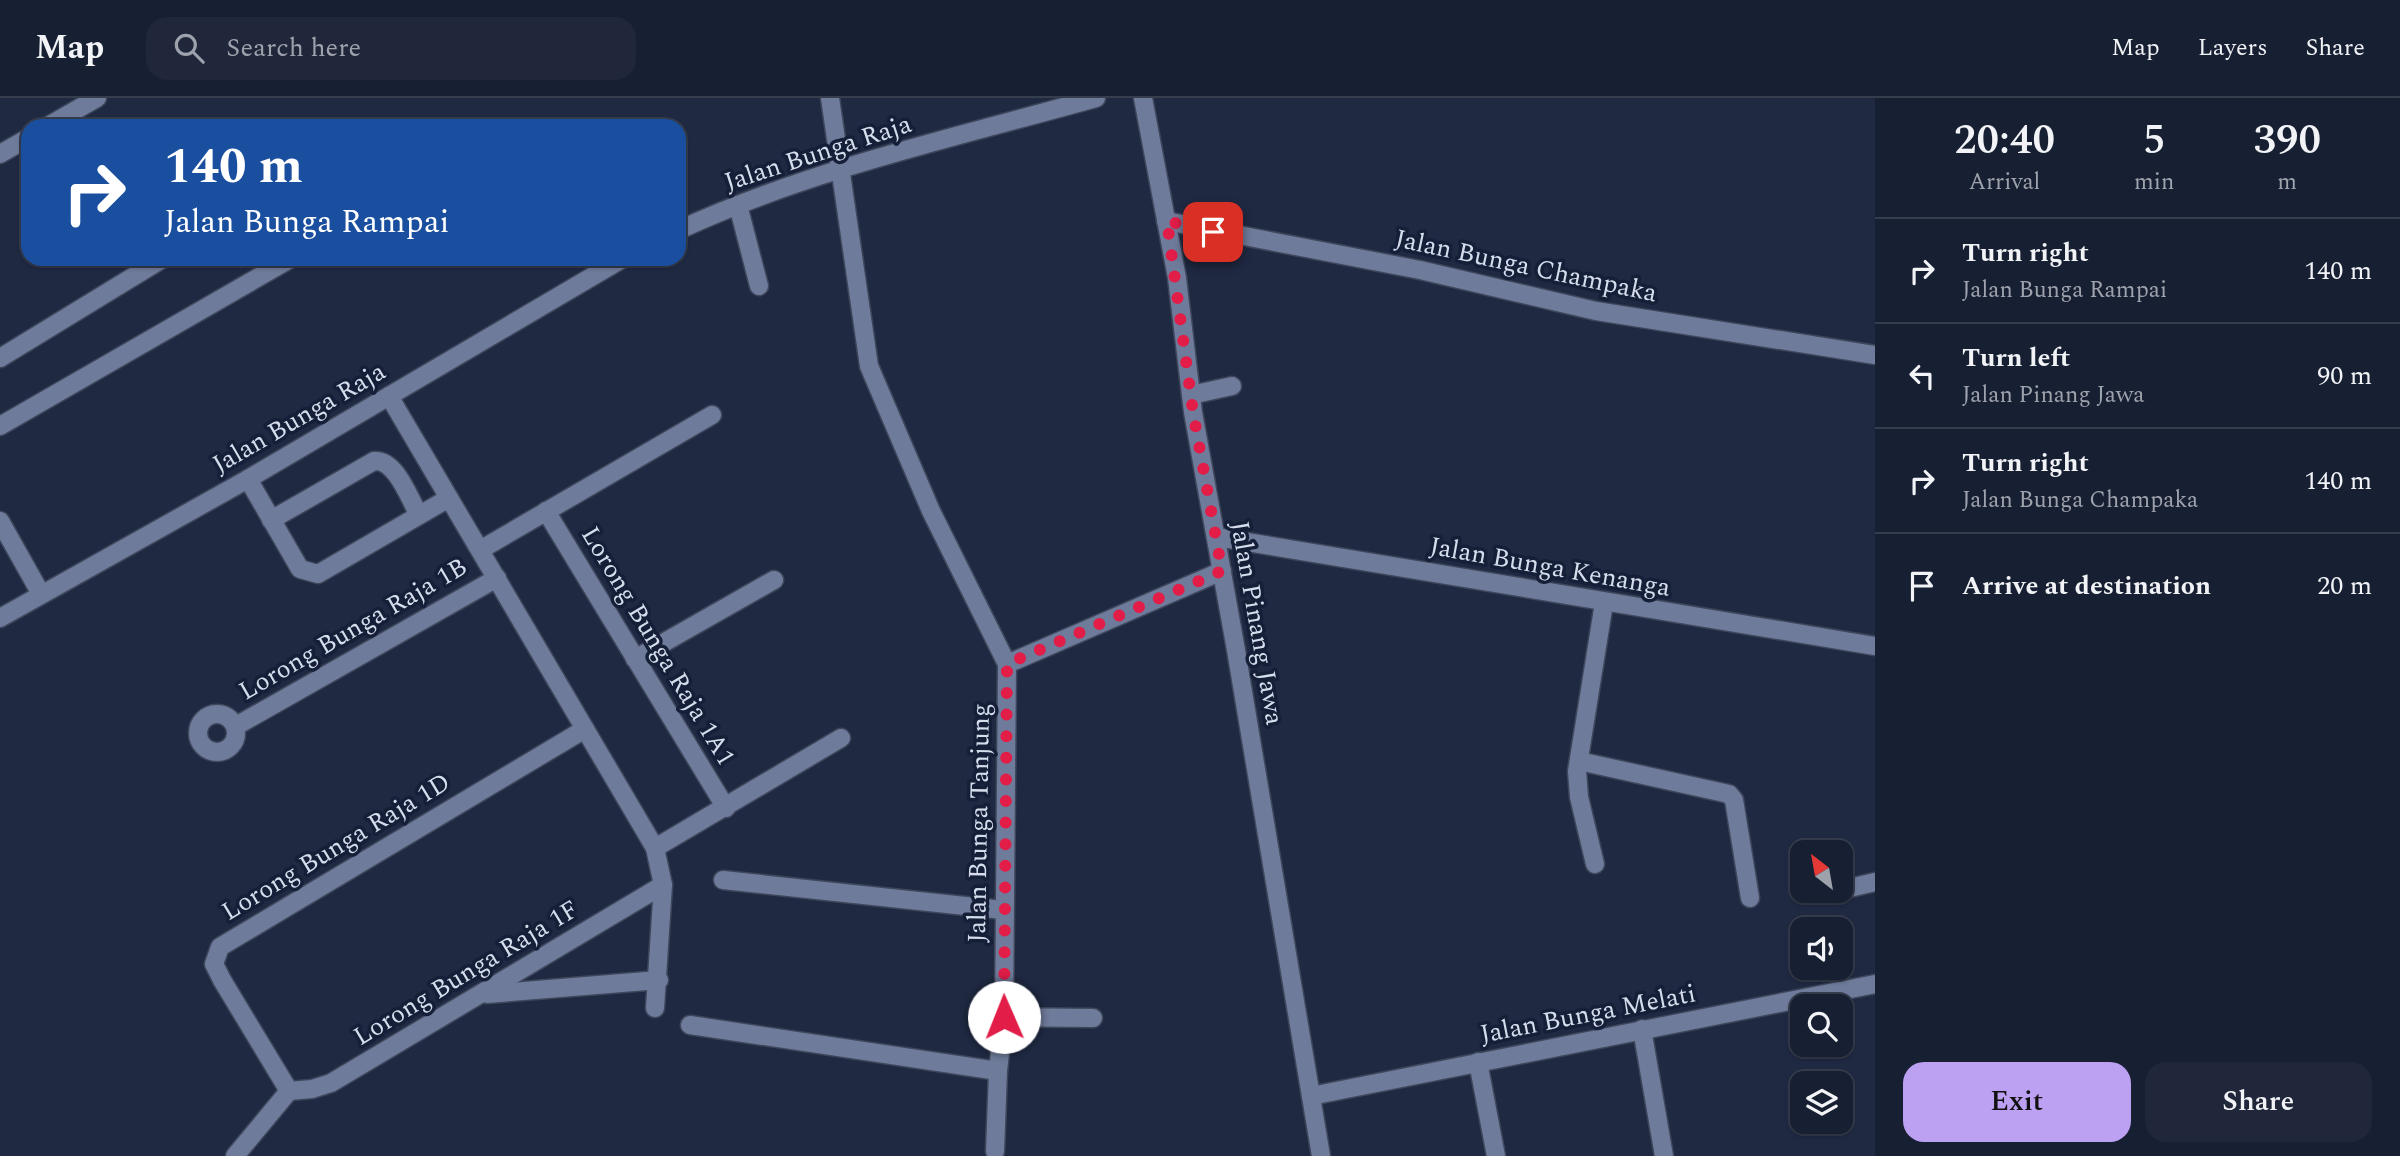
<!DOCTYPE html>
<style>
:root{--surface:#171f32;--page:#20273a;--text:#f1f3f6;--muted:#9ea2ac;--line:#363d4d;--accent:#bca0f2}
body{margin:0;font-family:Spectral,serif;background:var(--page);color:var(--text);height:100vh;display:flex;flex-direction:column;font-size:26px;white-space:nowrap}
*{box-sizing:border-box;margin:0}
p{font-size:23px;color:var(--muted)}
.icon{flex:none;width:38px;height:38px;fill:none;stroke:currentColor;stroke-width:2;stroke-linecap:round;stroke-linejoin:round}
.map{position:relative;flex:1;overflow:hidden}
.drawer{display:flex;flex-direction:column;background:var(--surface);width:525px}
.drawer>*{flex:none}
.banner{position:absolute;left:21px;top:21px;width:665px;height:147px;border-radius:21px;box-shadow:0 2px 5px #0004,0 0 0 2px var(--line);background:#1a4fa0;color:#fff;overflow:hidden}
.needle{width:46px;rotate:329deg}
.controls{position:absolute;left:1790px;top:742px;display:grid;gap:14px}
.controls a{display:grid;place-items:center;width:63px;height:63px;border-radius:14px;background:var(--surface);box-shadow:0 2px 5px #0004,0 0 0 2px var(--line);font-size:35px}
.pin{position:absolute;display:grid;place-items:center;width:60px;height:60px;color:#fff;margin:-30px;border-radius:14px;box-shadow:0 4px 10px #0006}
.me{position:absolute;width:77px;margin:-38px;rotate:359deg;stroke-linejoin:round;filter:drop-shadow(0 0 5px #0008)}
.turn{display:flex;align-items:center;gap:24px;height:147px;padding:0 28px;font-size:32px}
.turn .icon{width:91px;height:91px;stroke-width:2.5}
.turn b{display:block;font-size:49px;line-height:60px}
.eta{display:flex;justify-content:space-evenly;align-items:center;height:119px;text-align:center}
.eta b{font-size:42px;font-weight:600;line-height:49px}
.action{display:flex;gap:14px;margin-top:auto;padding:14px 28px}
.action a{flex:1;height:80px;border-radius:21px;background:var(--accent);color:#111;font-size:28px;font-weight:600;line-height:80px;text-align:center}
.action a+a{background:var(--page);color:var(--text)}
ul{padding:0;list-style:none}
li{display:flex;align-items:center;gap:21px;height:105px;padding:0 28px;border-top:2px solid var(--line)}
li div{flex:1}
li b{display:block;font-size:26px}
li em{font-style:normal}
header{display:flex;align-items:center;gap:42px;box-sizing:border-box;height:98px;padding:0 35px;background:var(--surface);border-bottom:2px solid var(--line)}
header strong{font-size:33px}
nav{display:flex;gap:38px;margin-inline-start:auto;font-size:24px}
.search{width:490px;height:63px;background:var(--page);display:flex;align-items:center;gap:18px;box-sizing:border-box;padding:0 24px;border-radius:21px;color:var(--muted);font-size:26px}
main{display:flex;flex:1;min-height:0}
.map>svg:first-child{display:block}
</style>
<header>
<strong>Map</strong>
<div class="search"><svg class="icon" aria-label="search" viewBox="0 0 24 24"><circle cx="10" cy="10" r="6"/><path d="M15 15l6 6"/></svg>Search here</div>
<nav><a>Map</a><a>Layers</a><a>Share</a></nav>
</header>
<main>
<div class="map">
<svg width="1875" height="1058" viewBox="0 0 1875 1058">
<rect width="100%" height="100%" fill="#1f2942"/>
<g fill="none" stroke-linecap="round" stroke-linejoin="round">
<defs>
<g id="minor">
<polyline points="830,0 869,268 931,413 1007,566 1004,919 998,973 995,1053"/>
<polyline points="1143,0 1177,180 1193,314 1236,552 1321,1058"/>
<polyline points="48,28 97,0"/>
<polyline points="0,56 28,40"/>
<polyline points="738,107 759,188"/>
<polyline points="1166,123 1420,172 1596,213 1875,257"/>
<path d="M679,132c132,-61 278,-93 417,-132"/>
<polyline points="0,260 162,161"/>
<polyline points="1191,297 1232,288"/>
<polyline points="389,298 655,750 663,787 655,910"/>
<polyline points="0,328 290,161"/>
<polyline points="248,381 300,471 318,476 449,400"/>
<polyline points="546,413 726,710"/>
<path d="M271,422l103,-59c22,-2 35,37 45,54"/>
<polyline points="0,423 41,496"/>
<polyline points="1217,439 1875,548"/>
<polyline points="480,452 712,317"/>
<polyline points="0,520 248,381 622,161"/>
<polyline points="635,561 774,482"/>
<polyline points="1007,566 1222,473"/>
<circle cx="217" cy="635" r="19"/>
<polyline points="236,628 497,480"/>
<polyline points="1579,663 1729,696 1734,702 1750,800"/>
<polyline points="655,750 841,640"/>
<polyline points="1595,766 1579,699 1577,673 1604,505"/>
<polyline points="723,782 1003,812"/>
<polyline points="1841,792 1875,784"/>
<polyline points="487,896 659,882"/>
<polyline points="1004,919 1093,920"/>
<polyline points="690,927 998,973"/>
<polyline points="1642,931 1664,1058"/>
<polyline points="1478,964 1496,1058"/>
<polyline points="289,993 222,882 214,866 220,849 585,631"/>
<polyline points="289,993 312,991 331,985 663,787"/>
<polyline points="1311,998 1875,886"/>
<polyline points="235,1058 289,993"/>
</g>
</defs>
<!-- minor casing -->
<use href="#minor" stroke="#3e465b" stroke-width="21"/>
<!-- minor -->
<use href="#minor" stroke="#6e7b9a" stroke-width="18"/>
</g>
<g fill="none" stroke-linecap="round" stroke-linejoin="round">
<!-- route -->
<polyline stroke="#e11d48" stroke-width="12" stroke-dasharray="0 21.6" points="1004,919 1007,566 1222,473 1193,314 1167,123 1213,134"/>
</g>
<g text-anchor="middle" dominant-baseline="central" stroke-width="7" stroke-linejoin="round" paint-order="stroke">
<!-- street labels -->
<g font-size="26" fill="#d5dded" stroke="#161f38">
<text transform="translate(818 55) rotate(-18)">Jalan Bunga Raja</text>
<text transform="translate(1526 168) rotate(12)">Jalan Bunga Champaka</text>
<text transform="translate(299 320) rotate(-30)">Jalan Bunga Raja</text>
<text transform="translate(1550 469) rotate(10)">Jalan Bunga Kenanga</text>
<text transform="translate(1257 525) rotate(80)">Jalan Pinang Jawa</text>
<text transform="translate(353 531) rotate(-30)">Lorong Bunga Raja 1B</text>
<text transform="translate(658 548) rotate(59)">Lorong Bunga Raja 1A1</text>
<text transform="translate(979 725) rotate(-89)">Jalan Bunga Tanjung</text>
<text transform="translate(336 749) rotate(-31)">Lorong Bunga Raja 1D</text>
<text transform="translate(466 875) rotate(-31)">Lorong Bunga Raja 1F</text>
<text transform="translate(1588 916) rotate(-11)">Jalan Bunga Melati</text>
</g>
</g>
</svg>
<div class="controls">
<a><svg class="needle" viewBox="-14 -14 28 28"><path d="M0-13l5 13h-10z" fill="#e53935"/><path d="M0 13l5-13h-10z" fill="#9ea2ac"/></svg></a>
<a><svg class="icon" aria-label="sound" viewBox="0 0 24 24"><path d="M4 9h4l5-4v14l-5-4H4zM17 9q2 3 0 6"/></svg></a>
<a><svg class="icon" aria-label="search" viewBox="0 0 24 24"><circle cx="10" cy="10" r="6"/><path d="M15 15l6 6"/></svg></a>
<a><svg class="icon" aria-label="layers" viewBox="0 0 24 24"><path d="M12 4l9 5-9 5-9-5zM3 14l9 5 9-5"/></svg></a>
</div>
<div class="pin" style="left:1213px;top:134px;background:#d93025"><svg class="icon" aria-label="arrive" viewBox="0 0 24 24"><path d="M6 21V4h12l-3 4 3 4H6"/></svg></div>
<svg class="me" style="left:1004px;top:919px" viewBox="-20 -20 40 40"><circle r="19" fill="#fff"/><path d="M0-13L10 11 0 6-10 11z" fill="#e11d48"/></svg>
<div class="banner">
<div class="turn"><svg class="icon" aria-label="right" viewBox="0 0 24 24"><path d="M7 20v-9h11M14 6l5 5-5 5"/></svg><div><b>140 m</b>Jalan Bunga Rampai</div></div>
</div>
</div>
<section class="drawer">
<div class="eta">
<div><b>20:40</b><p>Arrival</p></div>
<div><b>5</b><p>min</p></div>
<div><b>390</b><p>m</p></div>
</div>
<ul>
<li><svg class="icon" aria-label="right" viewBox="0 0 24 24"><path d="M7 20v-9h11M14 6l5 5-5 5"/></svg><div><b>Turn right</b><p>Jalan Bunga Rampai</p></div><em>140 m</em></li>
<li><svg class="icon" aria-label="left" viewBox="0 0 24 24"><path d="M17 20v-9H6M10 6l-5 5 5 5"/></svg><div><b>Turn left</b><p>Jalan Pinang Jawa</p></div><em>90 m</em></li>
<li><svg class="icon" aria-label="right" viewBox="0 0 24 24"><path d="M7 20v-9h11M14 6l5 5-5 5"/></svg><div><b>Turn right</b><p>Jalan Bunga Champaka</p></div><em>140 m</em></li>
<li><svg class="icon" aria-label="arrive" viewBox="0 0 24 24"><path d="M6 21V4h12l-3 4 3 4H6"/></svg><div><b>Arrive at destination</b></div><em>20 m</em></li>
</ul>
<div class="action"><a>Exit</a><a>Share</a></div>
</section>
</main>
